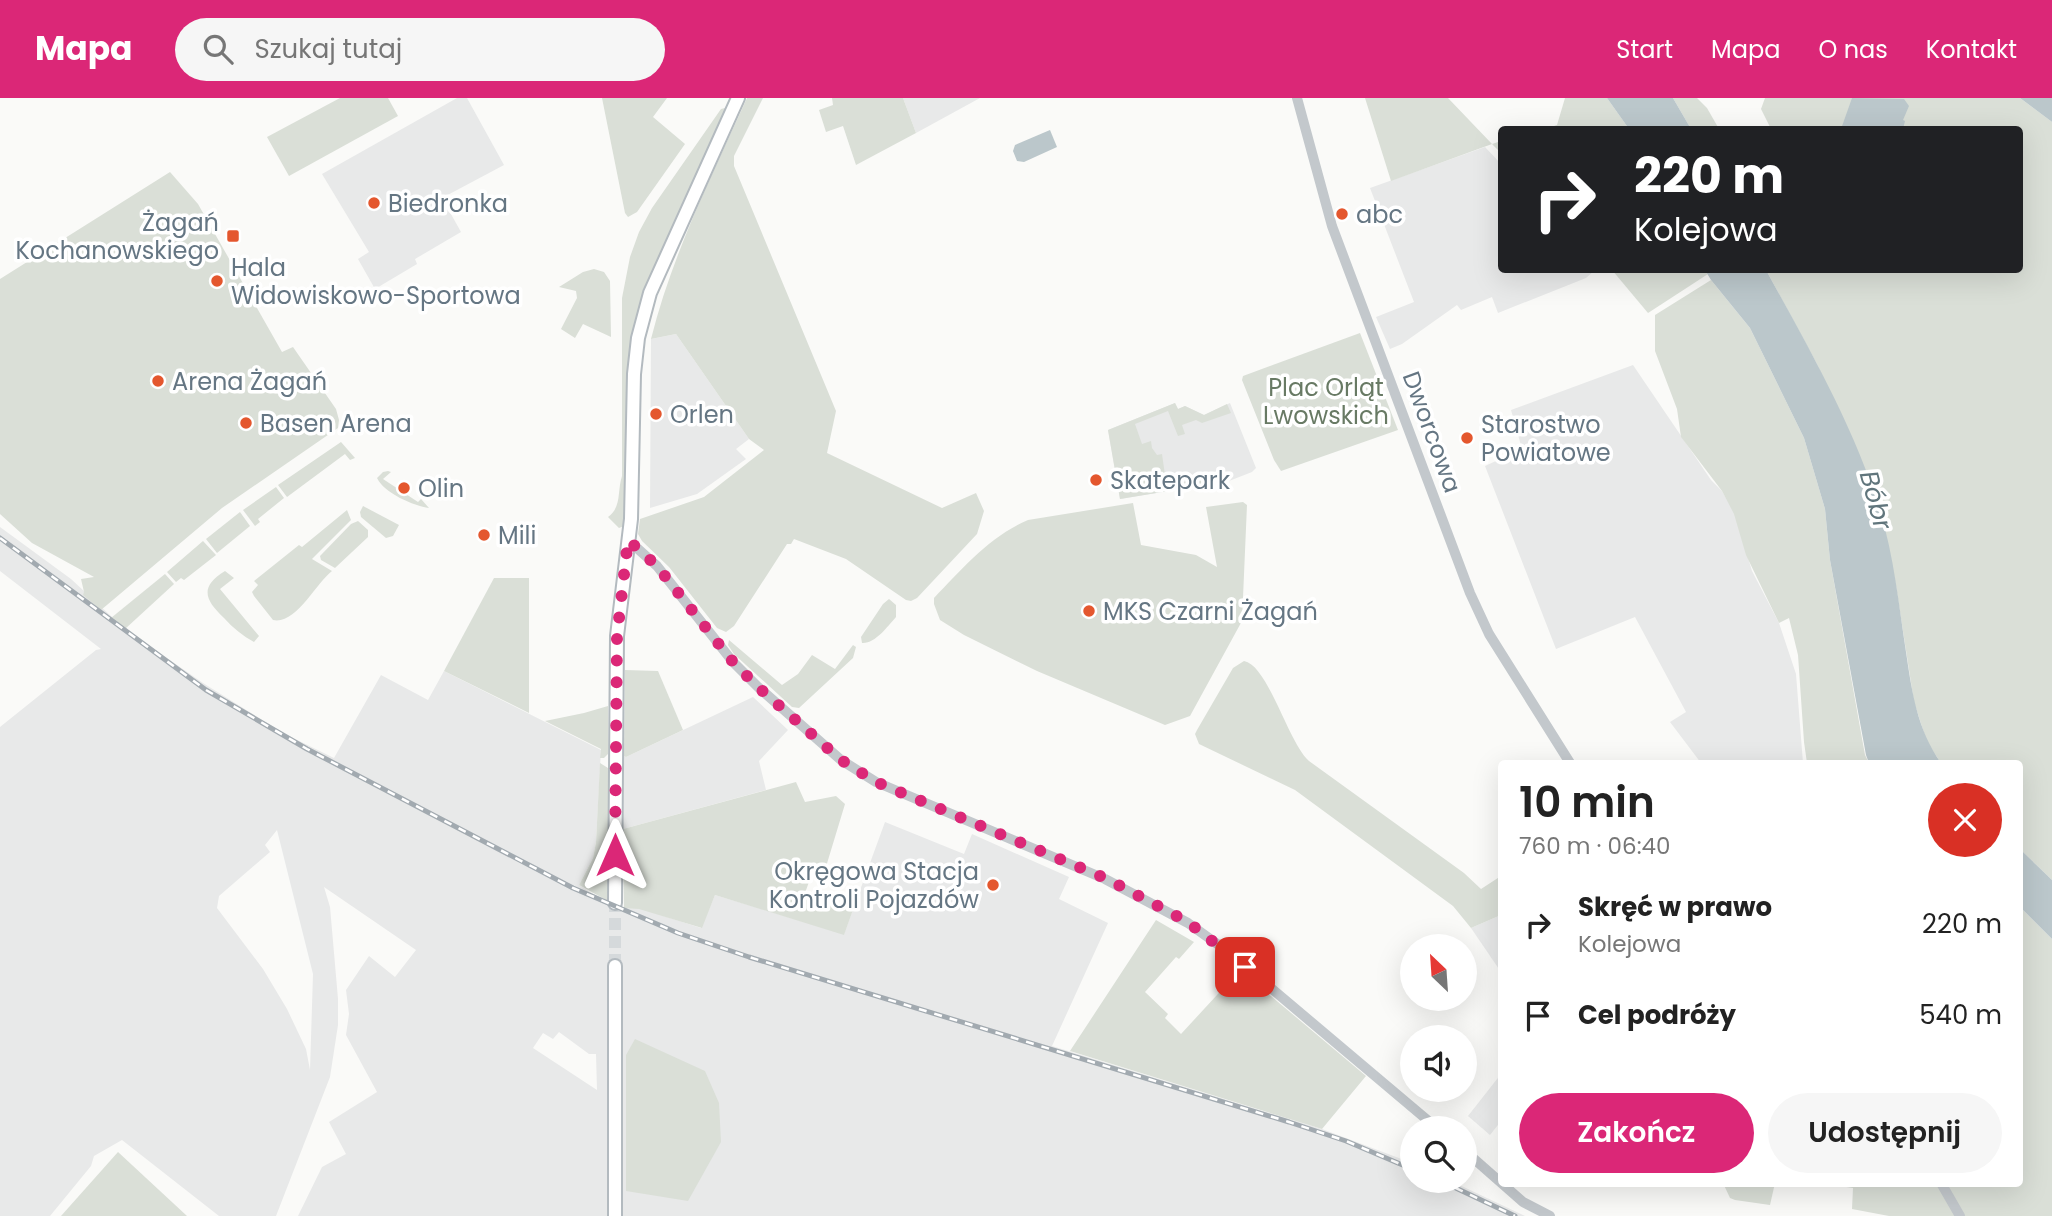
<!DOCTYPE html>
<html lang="pl">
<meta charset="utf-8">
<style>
:root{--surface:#fff;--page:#f6f6f6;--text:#222;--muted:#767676;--accent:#db2777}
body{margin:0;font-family:Poppins,sans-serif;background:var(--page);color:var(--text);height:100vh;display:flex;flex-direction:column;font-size:26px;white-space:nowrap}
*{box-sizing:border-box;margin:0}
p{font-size:23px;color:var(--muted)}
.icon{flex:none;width:38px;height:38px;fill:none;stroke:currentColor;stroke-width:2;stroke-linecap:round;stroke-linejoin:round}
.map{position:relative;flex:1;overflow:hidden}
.details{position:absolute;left:1498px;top:662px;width:525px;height:427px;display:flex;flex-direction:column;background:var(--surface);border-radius:7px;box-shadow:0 7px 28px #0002}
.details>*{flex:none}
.banner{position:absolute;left:1498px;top:28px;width:525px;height:147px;border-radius:7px;box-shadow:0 7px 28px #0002;background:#202124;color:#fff;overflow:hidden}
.needle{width:46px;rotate:335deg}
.buttons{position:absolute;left:1400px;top:836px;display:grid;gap:14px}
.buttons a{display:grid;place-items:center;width:77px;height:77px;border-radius:50%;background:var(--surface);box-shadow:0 7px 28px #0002;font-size:35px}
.pin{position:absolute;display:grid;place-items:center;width:60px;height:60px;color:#fff;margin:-30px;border-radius:14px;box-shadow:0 4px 10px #0006}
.me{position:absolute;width:77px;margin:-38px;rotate:0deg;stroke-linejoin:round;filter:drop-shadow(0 0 5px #0008)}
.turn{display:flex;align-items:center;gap:24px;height:147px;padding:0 21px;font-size:32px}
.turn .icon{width:91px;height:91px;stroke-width:2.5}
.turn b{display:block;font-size:49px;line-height:60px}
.round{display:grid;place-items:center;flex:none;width:74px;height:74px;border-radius:37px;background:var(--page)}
.headline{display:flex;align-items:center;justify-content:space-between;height:119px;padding:0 21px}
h1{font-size:42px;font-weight:600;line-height:52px}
.primary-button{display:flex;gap:14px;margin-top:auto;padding:14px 21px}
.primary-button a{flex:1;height:80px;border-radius:42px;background:var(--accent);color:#fff;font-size:28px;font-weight:600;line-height:80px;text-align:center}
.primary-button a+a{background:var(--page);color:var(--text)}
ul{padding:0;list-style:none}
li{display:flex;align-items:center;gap:21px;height:91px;padding:0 21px}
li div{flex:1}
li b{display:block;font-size:26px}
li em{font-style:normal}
header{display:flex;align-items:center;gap:42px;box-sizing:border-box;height:98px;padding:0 35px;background:var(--accent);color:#fff}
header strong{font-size:33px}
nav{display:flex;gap:38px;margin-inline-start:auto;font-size:24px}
.search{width:490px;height:63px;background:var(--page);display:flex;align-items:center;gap:18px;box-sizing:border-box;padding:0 24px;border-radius:38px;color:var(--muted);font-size:26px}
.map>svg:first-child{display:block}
</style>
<header>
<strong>Mapa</strong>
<div class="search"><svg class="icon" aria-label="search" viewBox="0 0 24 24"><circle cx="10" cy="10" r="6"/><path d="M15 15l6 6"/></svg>Szukaj tutaj</div>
<nav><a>Start</a><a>Mapa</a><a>O nas</a><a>Kontakt</a></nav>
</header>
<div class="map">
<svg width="2052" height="1118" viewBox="0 0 2052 1118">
<rect width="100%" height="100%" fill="#fafaf8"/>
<!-- built -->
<g fill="#e8e9e9" fill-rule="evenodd">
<polygon points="457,0 467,0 504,67 442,100 461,134 415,161 417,166 375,191 358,161 369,154 322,76"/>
<polygon points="903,0 980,0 916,35"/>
<polygon points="1485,49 1501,66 1502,172 1595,172 1586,180 1498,215 1492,199 1461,212 1457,207 1402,246 1390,251 1376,219 1414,204 1370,90"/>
<polygon points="676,236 749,341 736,351 746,361 697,396 650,410 651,241"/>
<polygon points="1633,267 1711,382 1722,393 1735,416 1752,473 1779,525 1796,576 1803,665 1701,665 1670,624 1686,614 1635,519 1556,551 1485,368 1522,351 1511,312"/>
<polygon points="1175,305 1178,311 1185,308 1204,317 1230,305 1256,370 1252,374 1229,383 1120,401 1108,332"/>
<path d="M0,429l71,52 54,50 78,54 82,51 49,24 47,-83 47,25 16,-29 157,79 -5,92 -3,16 -14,27 14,9 31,14h15l62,20 14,-33 129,39 41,-112 79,32 8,-20 97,43 -10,22 49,24 -56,123 270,83 90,34v18h39l74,35h-1227l24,-49 24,-13 -17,-32 48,-30 -31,-57 3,-21 -3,-24 23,-34 26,21 21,-27 -92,-63 6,20 8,92v26l-8,52 -54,139h-57l-97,-76 -28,16 -3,10 -41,50h-50v-489l96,-77 5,-1 -101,-78zM277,732l36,144 -3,96 -4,-21 -19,-40 -24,-40 -46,-61 2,-12 51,-44 -5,-7zM559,934l30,22h7l1,36 -64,-42 10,-15 10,6z"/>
<polygon points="753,599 788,632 759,663 766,692 623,731 624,658 626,659"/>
<polygon points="1501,817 1501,874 1471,830"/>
<polygon points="1501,976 1501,1023 1490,1037 1468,1018"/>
</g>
<!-- green -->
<g fill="#dadfd7">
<polygon points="340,0 388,0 398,18 289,78 267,39"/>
<polygon points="602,0 667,0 653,19 685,46 637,114 628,119 625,115"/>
<path d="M747,0h16l-29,58v10l102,245 -9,42 115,55 34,-15 8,18 -7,23 -60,64 -6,3 -5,-1 -60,-41 -52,-20 -3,5h-4l-53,82 -8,6 -9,-4 -48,-61 -27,-26 -4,-7 2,-15 64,-22 60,-47 -15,-11 -73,-105 -25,5c21,-84 60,-162 96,-241z"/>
<polygon points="832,0 903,0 916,35 856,67 843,28 826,34 819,12 833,7"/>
<polygon points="1365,0 1448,0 1492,46 1501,43 1501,55 1492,46 1391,83"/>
<polygon points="1565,0 1607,0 1629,31 1542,32 1557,27"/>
<polygon points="1673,0 1697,0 1707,10 1719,31 1691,31"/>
<polygon points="1765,0 2020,0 2052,24 2052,782 2020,751 2020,665 1941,665 1927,644 1914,604 1896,488 1881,413 1818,268 1766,172 2020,172 2020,32 1771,31 1761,11"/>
<path d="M725,10l1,3 -79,174 -15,57 -6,176 -2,8 -5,2 -11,-11c14,-10 9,-26 14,-41v-178l8,-41 9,-25 13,-24 69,-99z"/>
<polygon points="170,74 198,106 282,254 293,249 336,311 339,322 338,330 222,410 101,512 83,497 84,494 81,481 94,479 32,445 0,416 0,181"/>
<polygon points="594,171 604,174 610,183 611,239 583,226 575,240 561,231 577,200 576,193 559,189 583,174"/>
<polygon points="1612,172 1705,172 1708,176 1648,215"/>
<polygon points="1711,182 1750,230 1804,340 1825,411 1830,462 1865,657 1869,665 1807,665 1804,644 1798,557 1789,520 1779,525 1746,457 1734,416 1722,393 1681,339 1677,311 1655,253 1655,217"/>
<polygon points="1360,235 1398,332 1281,373 1274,362 1242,282 1243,278"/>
<polygon points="1175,305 1178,311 1185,308 1204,317 1227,306 1231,315 1202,325 1196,322 1182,327 1185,336 1178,338 1168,313 1135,326 1142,346 1151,343 1152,350 1157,357 1162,356 1166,384 1120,392 1212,381 1217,385 1120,401 1108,332"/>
<polygon points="341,344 355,360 350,362 345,356 287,399 278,387"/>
<path d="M388,373l3,1 -8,7 35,23 3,-3 8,9c-15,-2 -45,-15 -52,-30l6,-6z"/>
<polygon points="276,389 284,400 258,421 260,424 255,428 243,412"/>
<path d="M1243,404l4,3 -5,116 -52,95 -25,9 -128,-54 -73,-36 -24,-15 -6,-16v-6c29,-30 55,-61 94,-78l105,-17 8,42 55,10 21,12 -11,-60z"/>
<polygon points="363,408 399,427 393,438 386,440 361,419 360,414"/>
<path d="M347,412l4,10 -39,39 20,12c-16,12 -36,54 -59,49l-19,-24 -2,-4 6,-7 -4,-4 45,-36 3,2z"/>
<polygon points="240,414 250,428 217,455 206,441"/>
<polygon points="358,423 368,432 368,439 335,470 321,462 320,458 351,426"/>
<polygon points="203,443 216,457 184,482 181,480 176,484 167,474"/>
<path d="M225,473l9,7 -14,11 39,47 -5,6c-11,-6 -21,-14 -30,-24 -19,-18 -25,-31 1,-47z"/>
<polygon points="165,476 174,486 125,531 111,520"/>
<polygon points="494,480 529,480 529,615 444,573"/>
<path d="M889,501l7,6v12c-9,10 -21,27 -34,26l-1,-6 22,-33z"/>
<polygon points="729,542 782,587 798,576 812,557 835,571 853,547 856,549 853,560 799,610 792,609 734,556 728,547"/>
<path d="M1244,563c24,4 44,81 65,100l155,112 17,16 20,-13v39l-30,13 -18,-22 -158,-116 -96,-46 -4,-10 2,-4 36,-62z"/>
<polygon points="625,572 658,573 683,632 626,659 624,658"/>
<polygon points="608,608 608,656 604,660 600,660 601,651 545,623 584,615"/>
<polygon points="600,665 608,670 608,803 579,787 593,760 596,744"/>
<polygon points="796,684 805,704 836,698 845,706 825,772 814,770 805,795 854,809 844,837 715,797 702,830 639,811 624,810 623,731"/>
<polygon points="2020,809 2052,841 2052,1118 1889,1118 1852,1111 1853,1090 1819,1085 2020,1085"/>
<polygon points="1156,822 1194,844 1179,861 1176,859 1145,894 1168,916 1165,920 1181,936 1240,872 1366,978 1322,1031 1070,953"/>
<polygon points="635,941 705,973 719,1005 721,1044 688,1103 626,1093 626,957"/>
<polygon points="118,1054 187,1118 61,1118"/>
<polygon points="1723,1085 1775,1085 1770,1107 1735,1102 1730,1100"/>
</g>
<!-- water -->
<g fill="#bbc7cb">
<polygon points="1607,0 1673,0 1691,31 1629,31"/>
<polygon points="1852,0 1904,1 1909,8 1903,22 1905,23 1903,31 1841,31"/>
<polygon points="2020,0 2052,0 2052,24"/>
<polygon points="1050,32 1057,49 1024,64 1017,63 1013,53 1015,47"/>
<path d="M1705,172h61c41,75 89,158 114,241 14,45 19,95 26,141 6,40 11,77 35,111h-72l-3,-8 -36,-195 -5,-51 -21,-71 -54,-110 -39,-48z"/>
<polygon points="2020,751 2052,782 2052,841 2020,809"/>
</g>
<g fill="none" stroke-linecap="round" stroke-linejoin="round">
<!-- secondary-tunnel -->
<polyline stroke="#d5d9db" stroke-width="12" stroke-dasharray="12 6" stroke-linecap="butt" points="615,868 615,805"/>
<defs>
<g id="secondary">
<polyline points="615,805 617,538 631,421 634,276 638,240 650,195 738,0"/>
<polyline points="615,868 615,1118"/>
</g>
</defs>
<!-- secondary casing -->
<use href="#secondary" stroke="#b3babf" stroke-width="16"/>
<!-- tertiary -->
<g stroke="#c3c8cc" stroke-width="10">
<polyline points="1297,0 1332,128 1470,495 1489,536 1570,665"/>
<polyline points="628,442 657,468 733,564 758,589 841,662 876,684 1105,781 1188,825 1227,853 1438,1031"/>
<polyline points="1465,1053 1523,1104 1550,1118"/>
<polyline points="1941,1085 1960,1118"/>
</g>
<!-- secondary -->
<use href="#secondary" stroke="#fff" stroke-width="12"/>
<defs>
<g id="rail">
<polyline points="0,440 206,592 307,651 573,790 678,835 749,859 1289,1024 1346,1043 1412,1071"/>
<polyline points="1441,1083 1515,1118"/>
</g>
</defs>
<!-- rail casing -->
<use href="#rail" stroke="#a2aab0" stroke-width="5"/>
<!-- rail -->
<use href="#rail" stroke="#fff" stroke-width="2.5" stroke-dasharray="8" stroke-linecap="butt"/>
</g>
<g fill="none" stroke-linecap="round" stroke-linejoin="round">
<!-- route -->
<polyline stroke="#db2777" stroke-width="12" stroke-dasharray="0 21.6" points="615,757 617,538 628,442 657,468 733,564 758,589 841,662 876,684 1105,780 1188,824 1245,869"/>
</g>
<!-- markers -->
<g fill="#e4572e" stroke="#fff" stroke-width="2.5">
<circle cx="374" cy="105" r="7"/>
<circle cx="1342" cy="116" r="7"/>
<rect x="226" y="131" width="14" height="14" rx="3.5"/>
<circle cx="217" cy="183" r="7"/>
<circle cx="158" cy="283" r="7"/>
<circle cx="656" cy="316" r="7"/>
<circle cx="246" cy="325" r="7"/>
<circle cx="1467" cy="340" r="7"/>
<circle cx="1096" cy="382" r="7"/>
<circle cx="404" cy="390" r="7"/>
<circle cx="484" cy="437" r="7"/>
<circle cx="1089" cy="513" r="7"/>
<circle cx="993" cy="787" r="7"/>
</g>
<g text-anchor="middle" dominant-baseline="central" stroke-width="7" stroke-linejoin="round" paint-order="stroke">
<!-- poi labels -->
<g font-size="24" fill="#657683" stroke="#fff" text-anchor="start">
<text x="388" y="105">Biedronka</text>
<text x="1356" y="116">abc</text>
<text x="219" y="124" text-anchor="end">Żagań<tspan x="219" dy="28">Kochanowskiego</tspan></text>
<text x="231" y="169">Hala<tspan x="231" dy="28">Widowiskowo-Sportowa</tspan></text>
<text x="172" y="283">Arena Żagań</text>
<text x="670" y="316">Orlen</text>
<text x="260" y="325">Basen Arena</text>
<text x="1481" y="326">Starostwo<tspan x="1481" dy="28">Powiatowe</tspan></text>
<text x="1110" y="382">Skatepark</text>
<text x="418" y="390">Olin</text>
<text x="498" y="437">Mili</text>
<text x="1103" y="513">MKS Czarni Żagań</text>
<text x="979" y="773" text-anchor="end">Okręgowa Stacja<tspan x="979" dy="28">Kontroli Pojazdów</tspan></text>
</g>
<!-- park labels -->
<g font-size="24" fill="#687a64" stroke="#fff">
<text x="1326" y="289">Plac Orląt<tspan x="1326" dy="28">Lwowskich</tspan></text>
</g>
<!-- street labels -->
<g font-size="24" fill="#657683" stroke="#fff">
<text transform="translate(1432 334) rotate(70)">Dworcowa</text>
</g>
<!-- water labels -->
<g font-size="26" font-style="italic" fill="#60757c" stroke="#fff">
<text transform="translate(1876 402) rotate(75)">Bóbr</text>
</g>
</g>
</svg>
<div class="buttons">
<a><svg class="needle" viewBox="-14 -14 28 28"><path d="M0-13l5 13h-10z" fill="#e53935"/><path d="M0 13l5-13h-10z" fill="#767676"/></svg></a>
<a><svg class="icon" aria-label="sound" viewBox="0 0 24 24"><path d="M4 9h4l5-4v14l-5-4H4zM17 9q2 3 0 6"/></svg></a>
<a><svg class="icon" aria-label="search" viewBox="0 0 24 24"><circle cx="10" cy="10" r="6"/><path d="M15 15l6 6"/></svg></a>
</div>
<div class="pin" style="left:1245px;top:869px;background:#d93025"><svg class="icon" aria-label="arrive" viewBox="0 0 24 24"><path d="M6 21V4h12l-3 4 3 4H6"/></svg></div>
<svg class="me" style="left:615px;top:757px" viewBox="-20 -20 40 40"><path d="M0-17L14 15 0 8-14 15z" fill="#db2777" stroke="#fff" stroke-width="4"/></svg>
<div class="banner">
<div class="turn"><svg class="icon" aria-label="right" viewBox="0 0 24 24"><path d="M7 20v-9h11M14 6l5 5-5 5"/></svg><div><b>220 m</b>Kolejowa</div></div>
</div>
<section class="details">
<div class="headline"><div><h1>10 min</h1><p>760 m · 06:40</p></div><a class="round" style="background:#d93025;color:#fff"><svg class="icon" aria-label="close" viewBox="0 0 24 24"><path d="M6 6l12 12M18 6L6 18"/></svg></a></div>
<ul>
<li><svg class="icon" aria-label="right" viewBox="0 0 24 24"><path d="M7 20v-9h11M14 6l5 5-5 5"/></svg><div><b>Skręć w prawo</b><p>Kolejowa</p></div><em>220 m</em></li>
<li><svg class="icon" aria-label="arrive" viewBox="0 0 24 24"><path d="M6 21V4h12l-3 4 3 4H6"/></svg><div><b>Cel podróży</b></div><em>540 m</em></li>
</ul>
<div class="primary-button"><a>Zakończ</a><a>Udostępnij</a></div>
</section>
</div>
